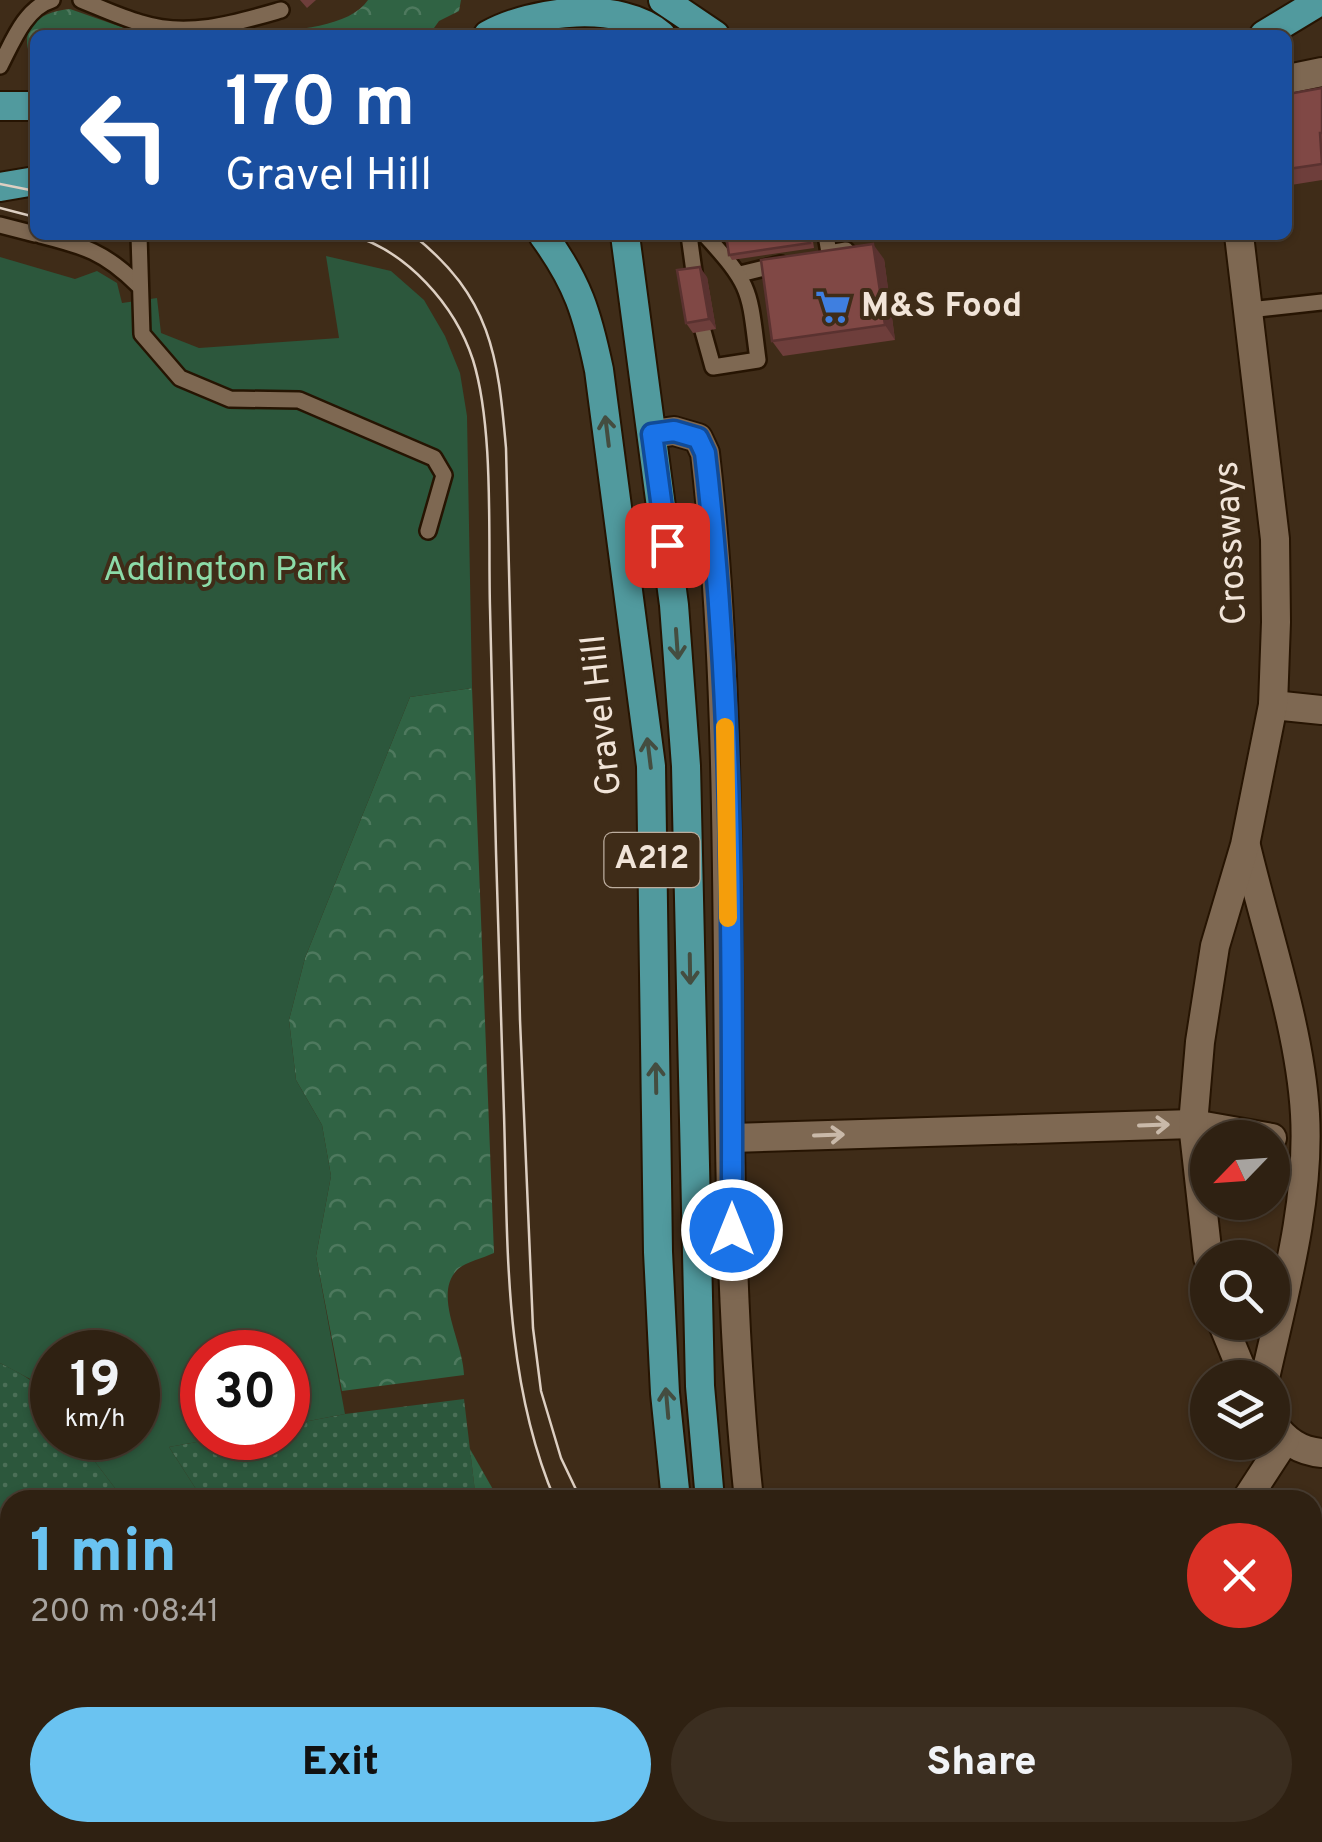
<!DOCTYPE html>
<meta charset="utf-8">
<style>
:root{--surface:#2f2112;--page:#3b2e20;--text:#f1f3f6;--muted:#a7a39f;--line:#4a3e32;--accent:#6ac3f1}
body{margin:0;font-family:Overpass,sans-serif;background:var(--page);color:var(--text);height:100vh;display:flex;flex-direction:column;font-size:38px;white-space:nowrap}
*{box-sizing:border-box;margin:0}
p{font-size:32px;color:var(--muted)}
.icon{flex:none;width:55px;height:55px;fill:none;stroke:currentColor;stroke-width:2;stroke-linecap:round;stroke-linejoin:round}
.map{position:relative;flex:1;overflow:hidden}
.details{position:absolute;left:0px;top:1490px;width:1322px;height:352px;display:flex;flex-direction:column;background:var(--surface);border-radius:30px 30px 0 0;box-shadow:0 2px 8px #0004,0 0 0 2px var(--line)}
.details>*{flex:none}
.guide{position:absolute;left:30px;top:30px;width:1262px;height:210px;border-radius:15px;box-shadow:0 2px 8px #0004,0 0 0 2px var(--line);background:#1a4fa0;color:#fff;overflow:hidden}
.needle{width:65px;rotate:245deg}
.fabs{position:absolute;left:1190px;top:1120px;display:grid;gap:20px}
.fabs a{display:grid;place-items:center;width:100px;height:100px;border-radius:50%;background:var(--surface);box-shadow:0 2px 8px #0004,0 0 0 2px var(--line);font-size:50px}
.speed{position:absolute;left:30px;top:1330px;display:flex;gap:20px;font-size:50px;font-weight:700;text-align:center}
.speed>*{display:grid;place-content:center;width:130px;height:130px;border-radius:50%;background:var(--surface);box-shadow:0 2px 8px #0004,0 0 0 2px var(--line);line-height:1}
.speed small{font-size:25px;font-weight:400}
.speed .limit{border:15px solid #d22;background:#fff;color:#111}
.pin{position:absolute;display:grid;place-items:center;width:85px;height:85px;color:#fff;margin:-42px;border-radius:20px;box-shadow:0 5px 15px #0006}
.me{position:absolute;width:110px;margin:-55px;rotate:0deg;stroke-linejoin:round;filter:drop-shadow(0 0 8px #0008)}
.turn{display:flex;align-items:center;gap:35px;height:210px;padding:0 30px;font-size:45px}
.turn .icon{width:130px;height:130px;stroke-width:2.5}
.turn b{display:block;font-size:70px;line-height:85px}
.round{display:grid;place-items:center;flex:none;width:105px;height:105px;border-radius:52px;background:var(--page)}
.headline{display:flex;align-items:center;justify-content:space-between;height:170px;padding:0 30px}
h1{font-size:60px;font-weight:800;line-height:75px;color:var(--accent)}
.cta{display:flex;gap:20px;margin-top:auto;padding:20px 30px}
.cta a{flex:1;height:115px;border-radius:60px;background:var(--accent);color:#111;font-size:40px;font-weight:800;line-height:115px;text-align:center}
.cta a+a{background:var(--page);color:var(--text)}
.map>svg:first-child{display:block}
</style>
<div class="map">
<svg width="1322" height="1842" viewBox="0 0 1322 1842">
<defs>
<pattern id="grass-dots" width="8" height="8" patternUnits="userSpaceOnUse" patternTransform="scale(2.5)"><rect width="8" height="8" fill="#2c573c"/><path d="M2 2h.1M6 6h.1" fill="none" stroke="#4b6f57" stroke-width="1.8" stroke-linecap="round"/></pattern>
<pattern id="forest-crowns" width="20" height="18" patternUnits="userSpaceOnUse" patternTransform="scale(2.5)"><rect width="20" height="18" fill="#306344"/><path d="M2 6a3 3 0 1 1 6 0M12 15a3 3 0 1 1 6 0" fill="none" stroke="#4e795e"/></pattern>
</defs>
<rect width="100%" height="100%" fill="#3f2c18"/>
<!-- grass -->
<g fill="url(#grass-dots)">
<path d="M0,1363c41,21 52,27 52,75h25l47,62h-114v332h510l2,10h-522z"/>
<polygon points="464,1399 476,1500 203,1500 169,1447 219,1438 288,1438 288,1425 345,1414"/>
</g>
<!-- forest -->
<g fill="url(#forest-crowns)">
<path d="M368,0h93l-2,11 -20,10 -10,14h-200c38,-4 117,-2 139,-35z"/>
<path d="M70,9l74,26h-109v30c-20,-33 0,-53 35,-56z"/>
<path d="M472,688l22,565c-11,5 -28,9 -36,16 -26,25 5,72 6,106l-122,16 -26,-135 15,-80 -9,-51 -26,-45 -7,-60 16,-62 105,-261z"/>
<polygon points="470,1449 499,1500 476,1500"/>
</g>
<!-- park -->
<polygon fill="#2c573c" points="326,256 391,271 424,300 445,336 460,373 467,416 472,688 410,697 305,958 289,1020 296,1080 322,1125 331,1176 316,1256 345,1414 288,1425 288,1352 202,1352 202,1438 219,1438 169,1447 203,1500 124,1500 77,1438 138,1438 138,1352 52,1352 52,1406 32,1380 0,1363 0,257 75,279 97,271 117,283 122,303 157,298 161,333 199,348 339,338"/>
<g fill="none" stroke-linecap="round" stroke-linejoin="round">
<defs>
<g id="service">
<path d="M81,0c20,8 39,17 60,23 47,15 95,0 140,-13"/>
<path d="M0,66c12,-23 25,-58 52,-66"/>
<polyline points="0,225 35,234"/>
<path d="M40,235c44,11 65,17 98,50"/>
<polyline points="139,235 142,334 180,378 230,399 299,400 434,458 444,475 428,531"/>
<polyline points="689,235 695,279"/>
<polyline points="826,235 829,253 846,250"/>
<polyline points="740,274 781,264"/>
<polyline points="1249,310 1322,302"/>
<path d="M703,331l10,36 45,-7c-9,-69 -5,-73 -53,-125"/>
</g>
<g id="minor">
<polyline points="1288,79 1322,72"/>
<path d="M652,434l22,-3 24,7 7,15c40,348 7,699 44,1047"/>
<polyline points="1273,705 1322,710"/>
<path d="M1246,846c20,85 54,182 59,268 5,88 -21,179 -40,264"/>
<polyline points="732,1138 1193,1124 1272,1138"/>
<polyline points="1208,1258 1193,1124 1200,1042 1215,946 1245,845 1273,705 1276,622 1275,539 1239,235"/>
<polyline points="1222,1322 1245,1378"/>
<path d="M1272,1423c14,18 27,28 50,30"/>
<polyline points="1246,1500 1285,1440"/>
</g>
<g id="primary">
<polyline points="663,0 715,35"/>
<path d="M488,35c45,-25 133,-35 173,0"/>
<polyline points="1264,35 1322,0"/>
<polyline points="0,106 35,106"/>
<polyline points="0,187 35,181"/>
<path d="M543,235c35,48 44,78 56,135l52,396 7,486 7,141 11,107"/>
<polyline points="625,235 674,605 686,766 700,1386 710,1500"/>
<polyline points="737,1832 739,1842"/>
<polyline points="775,1832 778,1842"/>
</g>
</defs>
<!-- service casing -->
<use href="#service" stroke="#261402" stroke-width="20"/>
<!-- minor casing -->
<use href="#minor" stroke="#261402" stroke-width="32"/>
<!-- primary casing -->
<use href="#primary" stroke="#261402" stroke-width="32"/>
<!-- service -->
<use href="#service" stroke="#7e6852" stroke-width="15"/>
<!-- minor -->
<use href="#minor" stroke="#7e6852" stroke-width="28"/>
<!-- primary -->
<use href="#primary" stroke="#519a9e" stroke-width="28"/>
<!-- tram -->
<g stroke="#ddcfc2" stroke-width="2.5">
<polyline points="0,184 35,191"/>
<polyline points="0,208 35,217"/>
<path d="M351,235c56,16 104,70 122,125 21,68 15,176 17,248 4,169 8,337 14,506 4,130 -1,264 51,386"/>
<path d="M413,235c78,62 85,120 93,213l14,572 13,308 8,63 20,67 20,42"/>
<polyline points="856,1832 862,1842"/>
<polyline points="881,1832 887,1842"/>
</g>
</g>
<!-- wall -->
<g fill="#6e3e3b">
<polygon points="300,0 316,0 307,8"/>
<polygon points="1322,88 1322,180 1291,185 1288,180 1288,94"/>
<polygon points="812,235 814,248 732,260 729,255"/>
<polygon points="884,259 895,340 783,356 772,341"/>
<polygon points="707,277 716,329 693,333 686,323"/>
</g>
<!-- shaded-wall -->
<g fill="#5a3230">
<polygon points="873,244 884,259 895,340 885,325"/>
<polygon points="700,267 707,277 716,329 709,319"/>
</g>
<!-- building -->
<g fill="#804845" stroke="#5a3230" stroke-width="2.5">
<polygon points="1322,88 1322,133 1320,133 1322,164 1288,169 1288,94"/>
<polygon points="726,235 809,235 810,243 729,255"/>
<polygon points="873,244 885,325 772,341 761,260"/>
<polygon points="700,267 709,319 686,323 677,270"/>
</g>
<!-- one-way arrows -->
<defs><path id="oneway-shaft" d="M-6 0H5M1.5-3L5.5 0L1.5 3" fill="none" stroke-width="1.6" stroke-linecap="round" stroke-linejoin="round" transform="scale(2.5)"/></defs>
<g stroke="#444d40">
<use href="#oneway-shaft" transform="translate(607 431) rotate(-97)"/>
<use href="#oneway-shaft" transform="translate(677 644) rotate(86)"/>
<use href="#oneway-shaft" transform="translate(649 753) rotate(-97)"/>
<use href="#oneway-shaft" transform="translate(690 969) rotate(89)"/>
<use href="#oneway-shaft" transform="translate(656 1078) rotate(-91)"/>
<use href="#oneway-shaft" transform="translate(667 1403) rotate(-95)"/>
</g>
<g stroke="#c9b9a9">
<use href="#oneway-shaft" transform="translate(1154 1125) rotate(-2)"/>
<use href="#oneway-shaft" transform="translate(829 1135) rotate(-2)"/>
</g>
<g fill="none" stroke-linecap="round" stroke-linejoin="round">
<defs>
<path id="route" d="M667,545l-15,-111 22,-3 24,7 7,15c30,257 27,518 27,777"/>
</defs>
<!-- route casing -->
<use href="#route" stroke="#114b97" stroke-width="25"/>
<!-- route -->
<use href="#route" stroke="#1a73e8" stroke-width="18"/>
<!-- slow -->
<polyline stroke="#f59e0b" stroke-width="18" points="725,727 728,918"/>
</g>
<!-- icons -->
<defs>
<symbol id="supermarket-bare" viewBox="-9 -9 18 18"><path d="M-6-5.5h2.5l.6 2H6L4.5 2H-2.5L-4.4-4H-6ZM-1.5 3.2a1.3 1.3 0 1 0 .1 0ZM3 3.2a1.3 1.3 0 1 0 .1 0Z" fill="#3f7fe0" stroke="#3f2c18" stroke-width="2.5" paint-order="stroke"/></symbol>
</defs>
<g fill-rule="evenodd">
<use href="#supermarket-bare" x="808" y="282" width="50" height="50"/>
</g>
<g text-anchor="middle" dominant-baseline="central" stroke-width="8" stroke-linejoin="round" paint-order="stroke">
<!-- shield labels -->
<rect fill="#3f2c18" stroke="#bcad9e" stroke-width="2.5" x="604.5" y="833" width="95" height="54" rx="8"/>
<g font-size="32" font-weight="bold" fill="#f1e4d8">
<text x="652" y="860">A212</text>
</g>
<!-- poi labels -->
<g font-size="35" font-weight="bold" fill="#f1e4d8" stroke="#3f2c18" text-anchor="start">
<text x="861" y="307">M&amp;S Food</text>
</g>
<!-- street labels -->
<g font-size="35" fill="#f1e4d8" stroke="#3f2c18">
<text transform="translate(1232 543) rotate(-93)">Crossways</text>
<text transform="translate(603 715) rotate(-96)">Gravel Hill</text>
</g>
<!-- park labels -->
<g font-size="35" fill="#8cdba8" stroke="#3f2c18">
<text x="225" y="571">Addington Park</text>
</g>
</g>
</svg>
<div class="fabs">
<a><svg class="needle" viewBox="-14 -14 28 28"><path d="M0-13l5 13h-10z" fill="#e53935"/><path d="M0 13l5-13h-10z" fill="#a7a39f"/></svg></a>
<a><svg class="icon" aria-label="search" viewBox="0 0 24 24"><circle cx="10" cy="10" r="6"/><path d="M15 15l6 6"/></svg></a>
<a><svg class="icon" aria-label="layers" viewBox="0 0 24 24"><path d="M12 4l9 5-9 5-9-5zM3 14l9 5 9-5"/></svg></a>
</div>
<div class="speed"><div>19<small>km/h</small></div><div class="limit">30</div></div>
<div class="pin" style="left:667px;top:545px;background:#d93025"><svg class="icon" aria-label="arrive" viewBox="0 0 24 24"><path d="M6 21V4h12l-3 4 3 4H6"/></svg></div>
<svg class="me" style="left:732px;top:1230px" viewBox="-20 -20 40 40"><circle r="17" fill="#1a73e8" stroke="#fff" stroke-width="3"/><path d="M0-11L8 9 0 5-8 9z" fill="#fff"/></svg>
<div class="guide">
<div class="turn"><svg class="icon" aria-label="left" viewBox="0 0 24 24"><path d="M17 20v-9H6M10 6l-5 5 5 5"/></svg><div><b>170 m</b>Gravel Hill</div></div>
</div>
<section class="details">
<div class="headline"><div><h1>1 min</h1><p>200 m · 08:41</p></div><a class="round" style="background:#d93025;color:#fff"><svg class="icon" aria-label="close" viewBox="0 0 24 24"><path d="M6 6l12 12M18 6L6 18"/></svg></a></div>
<div class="cta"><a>Exit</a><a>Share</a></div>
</section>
</div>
